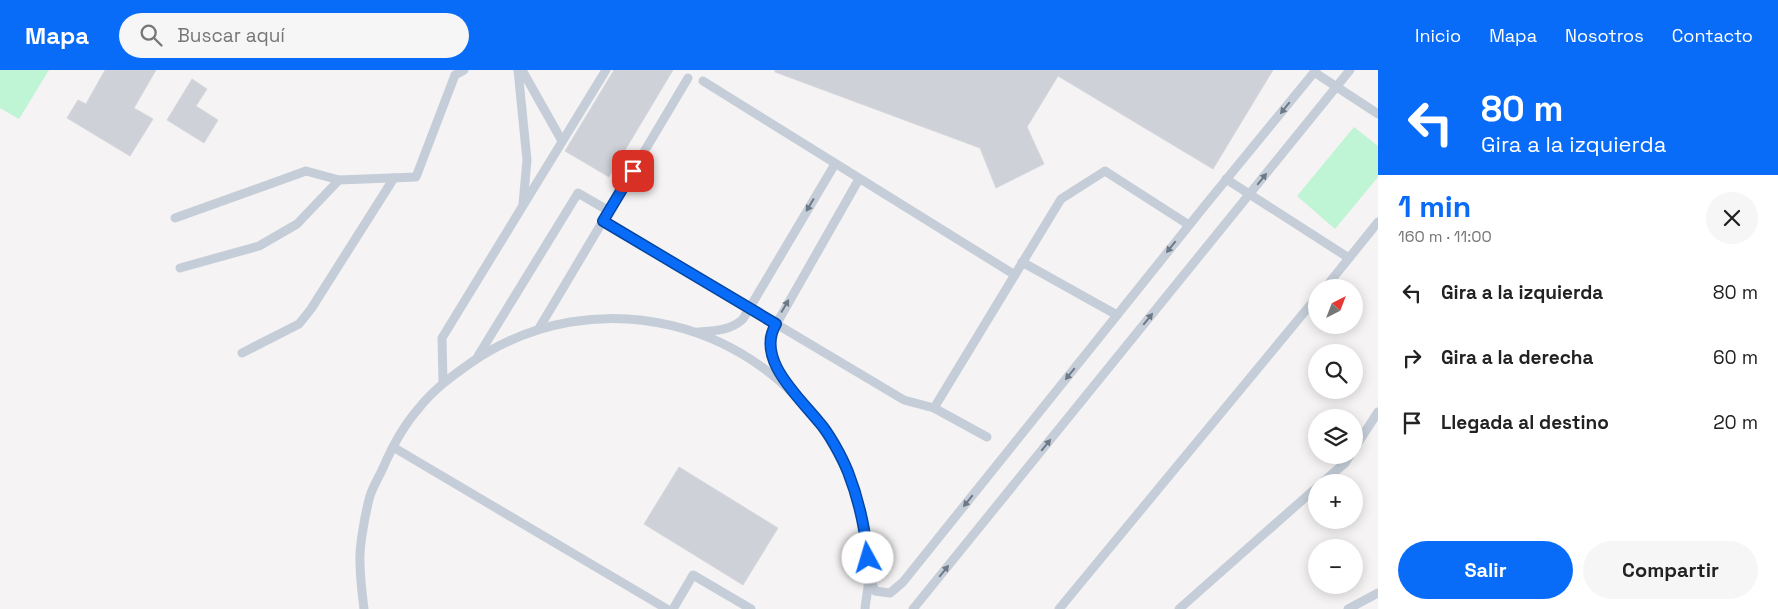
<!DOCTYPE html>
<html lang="es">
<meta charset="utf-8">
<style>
:root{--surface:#fff;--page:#f6f6f6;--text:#222;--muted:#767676;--accent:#086cf9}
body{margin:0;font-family:"Space Grotesk",sans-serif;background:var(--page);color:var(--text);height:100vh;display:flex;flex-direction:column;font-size:19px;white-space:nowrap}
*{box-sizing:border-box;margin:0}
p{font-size:16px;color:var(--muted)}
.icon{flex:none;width:28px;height:28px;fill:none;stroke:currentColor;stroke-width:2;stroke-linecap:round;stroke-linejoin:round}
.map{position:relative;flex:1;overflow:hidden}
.sheet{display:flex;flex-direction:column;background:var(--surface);width:400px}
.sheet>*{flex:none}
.hud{background:#086cf9;color:#fff;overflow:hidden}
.needle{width:32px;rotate:42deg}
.tools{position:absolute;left:1308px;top:209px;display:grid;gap:10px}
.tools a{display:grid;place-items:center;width:55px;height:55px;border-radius:50%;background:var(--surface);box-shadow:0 2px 12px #0003;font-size:25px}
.pin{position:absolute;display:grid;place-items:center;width:42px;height:42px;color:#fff;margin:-21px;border-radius:10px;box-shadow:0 2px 8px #0006}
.me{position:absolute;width:55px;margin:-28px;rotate:354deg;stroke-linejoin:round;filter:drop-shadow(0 0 4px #0008)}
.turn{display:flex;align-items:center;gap:18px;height:105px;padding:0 20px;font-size:22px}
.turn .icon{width:65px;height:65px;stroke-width:2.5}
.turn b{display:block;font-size:35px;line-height:42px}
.round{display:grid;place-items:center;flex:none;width:52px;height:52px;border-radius:26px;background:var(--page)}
.head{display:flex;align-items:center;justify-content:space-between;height:85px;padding:0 20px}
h1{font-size:30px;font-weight:700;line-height:38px;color:var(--accent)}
.button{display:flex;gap:10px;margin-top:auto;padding:10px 20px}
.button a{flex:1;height:58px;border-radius:30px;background:var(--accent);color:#fff;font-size:20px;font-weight:700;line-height:58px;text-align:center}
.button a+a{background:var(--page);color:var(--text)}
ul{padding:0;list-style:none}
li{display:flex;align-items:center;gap:15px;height:65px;padding:0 20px}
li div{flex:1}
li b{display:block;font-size:19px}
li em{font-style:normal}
header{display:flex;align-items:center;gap:30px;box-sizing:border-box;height:70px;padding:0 25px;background:var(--accent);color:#fff}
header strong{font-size:24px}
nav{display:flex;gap:28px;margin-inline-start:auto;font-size:18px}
.search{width:350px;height:45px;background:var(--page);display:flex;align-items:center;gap:12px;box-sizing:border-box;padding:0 18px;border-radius:28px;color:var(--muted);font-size:19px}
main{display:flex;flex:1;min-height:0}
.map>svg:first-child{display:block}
</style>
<header>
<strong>Mapa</strong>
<div class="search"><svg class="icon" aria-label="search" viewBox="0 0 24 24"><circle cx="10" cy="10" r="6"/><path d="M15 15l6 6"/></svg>Buscar aquí</div>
<nav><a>Inicio</a><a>Mapa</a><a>Nosotros</a><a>Contacto</a></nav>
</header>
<main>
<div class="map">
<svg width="1378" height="539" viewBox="0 0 1378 539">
<rect width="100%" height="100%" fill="#f5f3f3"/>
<!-- green -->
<g fill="#bff5d5">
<polygon points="0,0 49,0 19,49 0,38"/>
<polygon points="1354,57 1378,76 1378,107 1335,159 1297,126"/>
</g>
<!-- building -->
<g fill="#ced1d8" stroke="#d6d8de">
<polygon points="105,0 156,0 134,38 153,49 130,86 67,48 78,30 86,34"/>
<polygon points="614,0 673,0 609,107 565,81"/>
<polygon points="775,0 1273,0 1213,99 1058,6 1027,57 1044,94 996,118 980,78 775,2"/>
<polygon points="192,9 207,19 196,36 218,50 204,73 167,50"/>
<polygon points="679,397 778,458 743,515 644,454"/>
</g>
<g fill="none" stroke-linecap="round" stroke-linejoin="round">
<!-- lane -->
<g stroke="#c5ced8" stroke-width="9">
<polyline points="518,0 527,90 523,134"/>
<polyline points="522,0 562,71"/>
<polyline points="1314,2 1378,44"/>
<polyline points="703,11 1015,205"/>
<polyline points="1226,109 1349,188"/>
<polyline points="175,148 306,101 339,110"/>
<polyline points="603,151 904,330 934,338 987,367"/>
<polyline points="1022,192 1117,245"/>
<polyline points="180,198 259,176 297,154 339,110 416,107 455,5 464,0"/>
<polyline points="1325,218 1378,152"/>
<polyline points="538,260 688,8"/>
<path d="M698,262c16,-1 32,-1 45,-13l92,-155"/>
<polyline points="242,283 299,254 311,239 394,108"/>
<polyline points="478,286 578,123 609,141"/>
<polyline points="443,312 442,268 606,0"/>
<polyline points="784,313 773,286 769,267 859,109"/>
<polyline points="934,338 1061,129 1105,101 1189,155"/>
<polyline points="393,377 667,539"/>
<polyline points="1354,379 1378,342"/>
<polyline points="1323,412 1345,393 1350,385"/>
<polyline points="870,508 875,521 890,523 903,512 1207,133 1316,0"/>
<path d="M364,539c-2,-16 -4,-32 -4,-48 -1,-15 6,-51 10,-65 3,-10 9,-19 13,-28 9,-21 21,-43 36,-60 15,-19 33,-32 53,-46 123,-84 290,-42 363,87 22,38 34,81 34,125 0,12 -3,24 -4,35"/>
<polyline points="673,539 693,505 751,539"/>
<polyline points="913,539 1350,0"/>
<polyline points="1059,539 1316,228"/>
<polyline points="1179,539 1316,418"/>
<polyline points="1348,539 1378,523"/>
</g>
</g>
<!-- one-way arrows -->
<defs><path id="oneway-solid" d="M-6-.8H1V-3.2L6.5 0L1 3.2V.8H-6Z" transform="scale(1.25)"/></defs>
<g fill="#6e7986">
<use href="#oneway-solid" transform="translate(1285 38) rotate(129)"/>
<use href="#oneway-solid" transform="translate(1262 109) rotate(-51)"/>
<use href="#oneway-solid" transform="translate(810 135) rotate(121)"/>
<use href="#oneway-solid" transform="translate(1171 177) rotate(129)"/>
<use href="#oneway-solid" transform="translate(785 236) rotate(-60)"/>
<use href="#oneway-solid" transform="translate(1148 249) rotate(-51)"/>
<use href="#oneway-solid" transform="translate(1070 304) rotate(129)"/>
<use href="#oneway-solid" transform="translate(1046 375) rotate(-51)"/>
<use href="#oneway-solid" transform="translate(968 431) rotate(129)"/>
<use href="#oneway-solid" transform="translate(944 501) rotate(-51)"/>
</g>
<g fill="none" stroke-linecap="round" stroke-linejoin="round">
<defs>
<path id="route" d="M633,101l-30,50 173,103c-21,35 23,73 43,98 10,11 23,35 29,50 11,28 17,56 20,86"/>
</defs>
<!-- route casing -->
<use href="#route" stroke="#0546a2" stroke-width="12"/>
<!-- route -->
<use href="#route" stroke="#086cf9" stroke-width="9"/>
</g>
</svg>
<div class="tools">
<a><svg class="needle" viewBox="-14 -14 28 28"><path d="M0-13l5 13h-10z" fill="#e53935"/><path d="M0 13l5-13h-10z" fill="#767676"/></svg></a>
<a><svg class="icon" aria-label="search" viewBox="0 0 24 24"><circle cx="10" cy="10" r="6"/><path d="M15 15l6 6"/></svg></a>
<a><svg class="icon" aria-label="layers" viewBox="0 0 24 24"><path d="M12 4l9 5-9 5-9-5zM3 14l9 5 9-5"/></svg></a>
<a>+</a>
<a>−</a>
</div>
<div class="pin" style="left:633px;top:101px;background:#d93025"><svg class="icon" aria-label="arrive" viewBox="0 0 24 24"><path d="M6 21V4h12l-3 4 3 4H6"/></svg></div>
<svg class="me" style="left:868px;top:488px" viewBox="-20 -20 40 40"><circle r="19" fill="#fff"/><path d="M0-13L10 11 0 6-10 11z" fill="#086cf9"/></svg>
</div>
<section class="sheet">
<div class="hud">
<div class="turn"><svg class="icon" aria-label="left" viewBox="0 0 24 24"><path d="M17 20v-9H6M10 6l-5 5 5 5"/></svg><div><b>80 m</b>Gira a la izquierda</div></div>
</div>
<div class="head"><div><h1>1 min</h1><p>160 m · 11:00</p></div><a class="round"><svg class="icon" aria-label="close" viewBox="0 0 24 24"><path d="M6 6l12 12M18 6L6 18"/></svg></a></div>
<ul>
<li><svg class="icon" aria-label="left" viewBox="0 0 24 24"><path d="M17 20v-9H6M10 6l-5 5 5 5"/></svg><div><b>Gira a la izquierda</b></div><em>80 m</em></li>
<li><svg class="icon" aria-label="right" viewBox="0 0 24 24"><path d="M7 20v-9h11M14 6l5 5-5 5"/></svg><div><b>Gira a la derecha</b></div><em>60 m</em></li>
<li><svg class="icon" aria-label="arrive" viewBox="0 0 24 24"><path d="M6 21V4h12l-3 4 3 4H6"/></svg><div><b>Llegada al destino</b></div><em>20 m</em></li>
</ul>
<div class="button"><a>Salir</a><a>Compartir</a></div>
</section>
</main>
